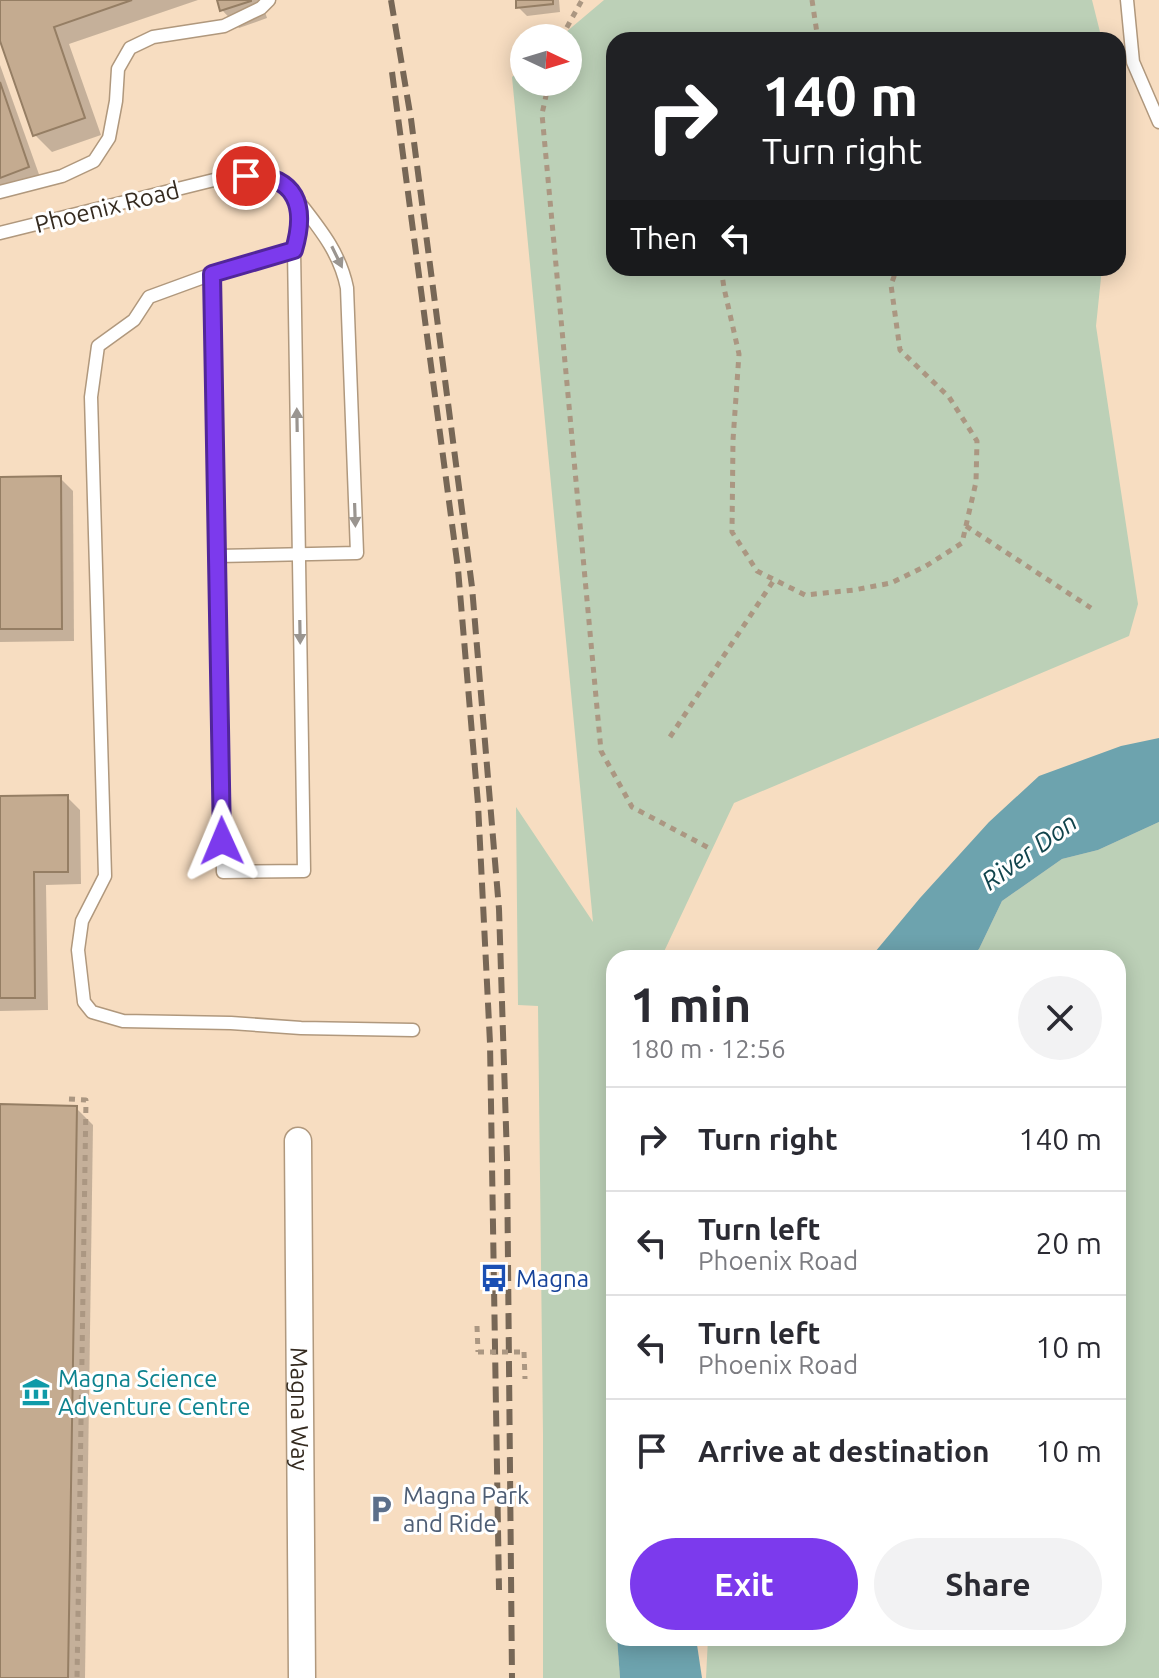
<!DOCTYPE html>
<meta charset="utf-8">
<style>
:root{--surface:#fff;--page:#f2f2f3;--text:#2b2b33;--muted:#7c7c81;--line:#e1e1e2;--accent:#7c3aed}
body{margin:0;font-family:Ubuntu,sans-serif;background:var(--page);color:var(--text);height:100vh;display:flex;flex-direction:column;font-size:30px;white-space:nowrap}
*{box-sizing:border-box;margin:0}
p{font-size:26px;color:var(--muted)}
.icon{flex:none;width:44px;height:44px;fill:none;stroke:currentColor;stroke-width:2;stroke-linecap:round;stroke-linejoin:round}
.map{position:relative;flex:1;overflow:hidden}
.details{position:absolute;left:606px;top:950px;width:520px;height:696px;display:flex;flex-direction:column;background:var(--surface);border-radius:24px;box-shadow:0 4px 20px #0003}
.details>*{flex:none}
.guide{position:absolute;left:606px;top:32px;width:520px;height:244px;border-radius:24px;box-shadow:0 4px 20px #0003;background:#202124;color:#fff;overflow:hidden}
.needle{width:52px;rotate:94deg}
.buttons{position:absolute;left:510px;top:24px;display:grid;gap:16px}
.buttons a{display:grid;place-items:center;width:72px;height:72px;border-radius:50%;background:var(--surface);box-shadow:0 4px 20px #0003;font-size:40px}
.pin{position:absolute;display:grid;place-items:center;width:68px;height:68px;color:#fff;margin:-34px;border:4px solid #fff;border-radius:50%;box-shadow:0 2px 8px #0007}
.me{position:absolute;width:88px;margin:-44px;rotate:359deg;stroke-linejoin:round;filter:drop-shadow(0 0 6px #0008)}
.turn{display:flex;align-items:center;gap:28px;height:168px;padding:0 24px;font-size:36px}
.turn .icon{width:104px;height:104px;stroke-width:2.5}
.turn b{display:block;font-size:56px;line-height:68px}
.then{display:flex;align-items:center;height:76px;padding:0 24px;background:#0003;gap:16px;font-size:30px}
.round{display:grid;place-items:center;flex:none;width:84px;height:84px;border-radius:42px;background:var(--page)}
.head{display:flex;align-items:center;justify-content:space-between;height:136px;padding:0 24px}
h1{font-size:48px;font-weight:700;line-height:60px}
.cta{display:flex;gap:16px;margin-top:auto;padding:16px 24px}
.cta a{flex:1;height:92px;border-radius:48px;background:var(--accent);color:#fff;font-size:32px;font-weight:700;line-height:92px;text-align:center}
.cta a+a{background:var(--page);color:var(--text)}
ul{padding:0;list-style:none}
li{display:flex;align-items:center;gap:24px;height:104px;padding:0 24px;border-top:2px solid var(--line)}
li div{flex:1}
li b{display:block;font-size:30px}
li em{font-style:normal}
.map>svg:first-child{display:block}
</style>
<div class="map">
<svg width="1159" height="1678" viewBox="0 0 1159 1678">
<rect width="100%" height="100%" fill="#f7ddc1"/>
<!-- green -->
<g fill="#bcd0b7">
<polygon points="604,0 1092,0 1102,40 614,40 614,268 1102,268 1096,326 1138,604 1129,636 734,803 661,958 614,958 614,1468 612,1478 614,1638 617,1638 620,1678 543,1678 543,1435 538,1006 518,1005 516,807 593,922 512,77 524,67 524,82 568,82 568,38 559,38"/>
<polygon points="1159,822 1159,1678 706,1678 708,1638 1118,1638 1118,958 970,958 979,949 1002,901 1062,859 1098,850"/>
</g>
<!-- water -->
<g fill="#6da3ae">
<polygon points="1159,738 1159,822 1098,850 1062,859 1002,901 979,949 970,958 870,958 920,898 989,822 1039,776 1121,746"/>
<polygon points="617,1638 696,1638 702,1678 620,1678"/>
</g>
<!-- shadow -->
<g fill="#0003">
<polygon points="0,0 198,0 69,44 101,135 52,152 35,135 0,35"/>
<polygon points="219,0 261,0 267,18 239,28 222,10"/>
<polygon points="518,0 559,0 560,12 527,16 518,7"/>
<polygon points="0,65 41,180 0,195"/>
<polygon points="60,478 73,491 74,641 0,642 0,479"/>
<polygon points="67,797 80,810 81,884 46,885 48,1010 0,1011 0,798"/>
<polygon points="0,1106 76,1108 93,1125 85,1678 0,1678"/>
</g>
<!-- building -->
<g fill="#c4ab90" stroke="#957e64" stroke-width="2">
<polygon points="0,0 132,0 54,27 85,118 33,136 0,41"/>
<polygon points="217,0 251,0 251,1 220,11"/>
<polygon points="516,0 553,0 553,4 516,8"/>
<polygon points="0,82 29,167 0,178"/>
<polygon points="61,476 62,629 0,629 0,477"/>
<polygon points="68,795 68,872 34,872 35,998 0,998 0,796"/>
<polygon points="0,1104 77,1106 68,1678 0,1678"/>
</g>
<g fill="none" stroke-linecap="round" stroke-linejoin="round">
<defs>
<g id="service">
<polyline points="1127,0 1133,62 1159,122"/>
<polyline points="0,192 62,176 94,161 109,138 116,101 118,69 130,48 153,37 224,26 261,8 269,0"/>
<path d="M0,233l226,-56c56,-4 87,12 68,73l10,621 -81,1 -11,-598"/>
<polyline points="294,250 212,274 149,297 134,320 98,346 91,397 105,876 82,921 78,950 84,1002 92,1012 123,1021 231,1023 301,1028 413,1030"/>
<path d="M217,556l140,-3 -10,-265c-7,-35 -27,-59 -48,-86"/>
</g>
<g id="minor">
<path id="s1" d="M298,1141l4,537"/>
</g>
</defs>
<!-- service casing -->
<use href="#service" stroke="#b0987d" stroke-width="15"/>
<!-- minor casing -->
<use href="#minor" stroke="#b0987d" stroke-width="29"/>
<!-- path -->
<g stroke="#ab9782" stroke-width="5" stroke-dasharray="6 6" stroke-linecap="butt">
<polyline points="812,0 818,40"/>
<polyline points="561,38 582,0"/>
<polyline points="549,82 542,114 601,751 632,807 709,848"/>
<polyline points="721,268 724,288 739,354 733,440 732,532 757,571 805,595 854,590 891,583 926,566 962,543 976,482 977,441 949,397 900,350 891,285 897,268"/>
<polyline points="966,526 1091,608"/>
<polyline points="670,737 774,580"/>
<polyline points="69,1099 86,1100 77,1678"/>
<polyline points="477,1326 478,1352"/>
<polyline points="524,1352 525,1379"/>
</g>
<!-- service -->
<use href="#service" stroke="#fff" stroke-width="12"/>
<!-- minor -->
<use href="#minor" stroke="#fff" stroke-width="26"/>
<!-- rail -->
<g stroke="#776756" stroke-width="6" stroke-dasharray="16 8" stroke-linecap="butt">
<polyline points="391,0 411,119 472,587 499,909 507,1158 512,1678"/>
<polyline points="392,72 458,569 478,804 490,1043 499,1590"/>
</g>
<!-- path-bridge -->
<polyline stroke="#ab9782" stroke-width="5" stroke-dasharray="6 6" stroke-linecap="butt" points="478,1352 524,1352"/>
</g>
<!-- one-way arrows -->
<defs><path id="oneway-solid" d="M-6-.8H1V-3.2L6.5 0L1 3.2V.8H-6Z" transform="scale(2)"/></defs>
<g fill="#9a9590">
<use href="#oneway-solid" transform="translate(337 257) rotate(64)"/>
<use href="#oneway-solid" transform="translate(297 420) rotate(-91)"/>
<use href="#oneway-solid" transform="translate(355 515) rotate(88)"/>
<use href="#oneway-solid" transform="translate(300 632) rotate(89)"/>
</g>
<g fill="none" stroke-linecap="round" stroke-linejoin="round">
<defs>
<path id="route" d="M222,841l-10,-567 82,-24c7,-24 11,-55 -16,-69 -10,-5 -22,-4 -32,-5"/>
</defs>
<!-- route casing -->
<use href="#route" stroke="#51269a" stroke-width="20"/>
<!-- route -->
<use href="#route" stroke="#7c3aed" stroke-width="14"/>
</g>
<!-- icons -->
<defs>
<symbol id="bus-bare" viewBox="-9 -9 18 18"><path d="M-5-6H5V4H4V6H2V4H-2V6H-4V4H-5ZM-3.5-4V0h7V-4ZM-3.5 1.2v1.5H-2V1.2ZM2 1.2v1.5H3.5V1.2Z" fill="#1a4fb4" stroke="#fff" stroke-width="2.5" paint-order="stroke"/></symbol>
<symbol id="museum-bare" viewBox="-9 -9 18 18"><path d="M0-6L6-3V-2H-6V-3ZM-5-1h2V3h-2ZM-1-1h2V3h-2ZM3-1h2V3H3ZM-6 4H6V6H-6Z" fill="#0f9aa8" stroke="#fff" stroke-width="2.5" paint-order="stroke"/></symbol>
<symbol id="parking-bare" viewBox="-9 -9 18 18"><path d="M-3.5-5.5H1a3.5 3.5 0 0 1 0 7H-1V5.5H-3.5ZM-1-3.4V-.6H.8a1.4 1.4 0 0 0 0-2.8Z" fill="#5c6f8a" stroke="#fff" stroke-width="2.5" paint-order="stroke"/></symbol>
</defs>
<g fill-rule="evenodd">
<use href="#bus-bare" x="474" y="1258" width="40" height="40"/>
<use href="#museum-bare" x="16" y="1372" width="40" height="40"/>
<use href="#parking-bare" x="361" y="1489" width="40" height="40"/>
</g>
<g text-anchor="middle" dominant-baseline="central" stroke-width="6" stroke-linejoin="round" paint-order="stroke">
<!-- street labels -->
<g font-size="24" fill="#352b20" stroke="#fff">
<text transform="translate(107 207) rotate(-14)">Phoenix Road</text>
<text stroke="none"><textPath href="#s1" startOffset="268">Magna Way</textPath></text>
</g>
<!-- transit labels -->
<g font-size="24" fill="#164399" stroke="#fff" text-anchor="start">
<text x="516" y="1278">Magna</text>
</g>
<!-- culture labels -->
<g font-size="24" fill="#0d838f" stroke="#fff" text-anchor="start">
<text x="58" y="1378">Magna Science<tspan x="58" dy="28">Adventure Centre</tspan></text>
</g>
<!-- service labels -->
<g font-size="24" fill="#4e5e75" stroke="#fff" text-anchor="start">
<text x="403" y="1495">Magna Park<tspan x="403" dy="28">and Ride</tspan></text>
</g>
<!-- water labels -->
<g font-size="26" font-style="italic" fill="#11444c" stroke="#fff">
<text transform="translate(1029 851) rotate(-36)">River Don</text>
</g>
</g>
</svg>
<div class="buttons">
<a><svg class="needle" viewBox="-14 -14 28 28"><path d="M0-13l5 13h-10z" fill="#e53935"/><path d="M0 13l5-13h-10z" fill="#7c7c81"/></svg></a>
</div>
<div class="pin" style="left:246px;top:176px;background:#d93025"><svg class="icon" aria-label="arrive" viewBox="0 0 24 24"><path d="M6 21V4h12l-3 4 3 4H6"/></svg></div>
<svg class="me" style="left:222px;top:841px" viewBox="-20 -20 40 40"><path d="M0-17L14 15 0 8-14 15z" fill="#7c3aed" stroke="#fff" stroke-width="4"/></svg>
<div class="guide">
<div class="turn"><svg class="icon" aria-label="right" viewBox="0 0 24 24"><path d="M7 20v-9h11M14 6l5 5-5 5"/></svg><div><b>140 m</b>Turn right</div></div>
<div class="then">Then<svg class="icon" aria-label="left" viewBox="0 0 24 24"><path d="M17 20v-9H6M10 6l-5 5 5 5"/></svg></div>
</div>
<section class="details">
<div class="head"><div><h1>1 min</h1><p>180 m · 12:56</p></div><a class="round"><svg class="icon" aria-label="close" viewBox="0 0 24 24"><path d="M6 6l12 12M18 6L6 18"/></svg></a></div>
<ul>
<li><svg class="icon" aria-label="right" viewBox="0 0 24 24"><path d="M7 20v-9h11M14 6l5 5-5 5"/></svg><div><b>Turn right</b></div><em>140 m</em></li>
<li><svg class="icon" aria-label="left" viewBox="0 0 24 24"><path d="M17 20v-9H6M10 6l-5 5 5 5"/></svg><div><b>Turn left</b><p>Phoenix Road</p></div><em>20 m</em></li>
<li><svg class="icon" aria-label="left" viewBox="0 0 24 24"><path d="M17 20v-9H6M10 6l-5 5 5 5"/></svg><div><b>Turn left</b><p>Phoenix Road</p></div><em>10 m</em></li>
<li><svg class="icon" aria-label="arrive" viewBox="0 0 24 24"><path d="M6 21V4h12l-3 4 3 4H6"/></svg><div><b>Arrive at destination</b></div><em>10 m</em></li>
</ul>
<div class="cta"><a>Exit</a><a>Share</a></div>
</section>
</div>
